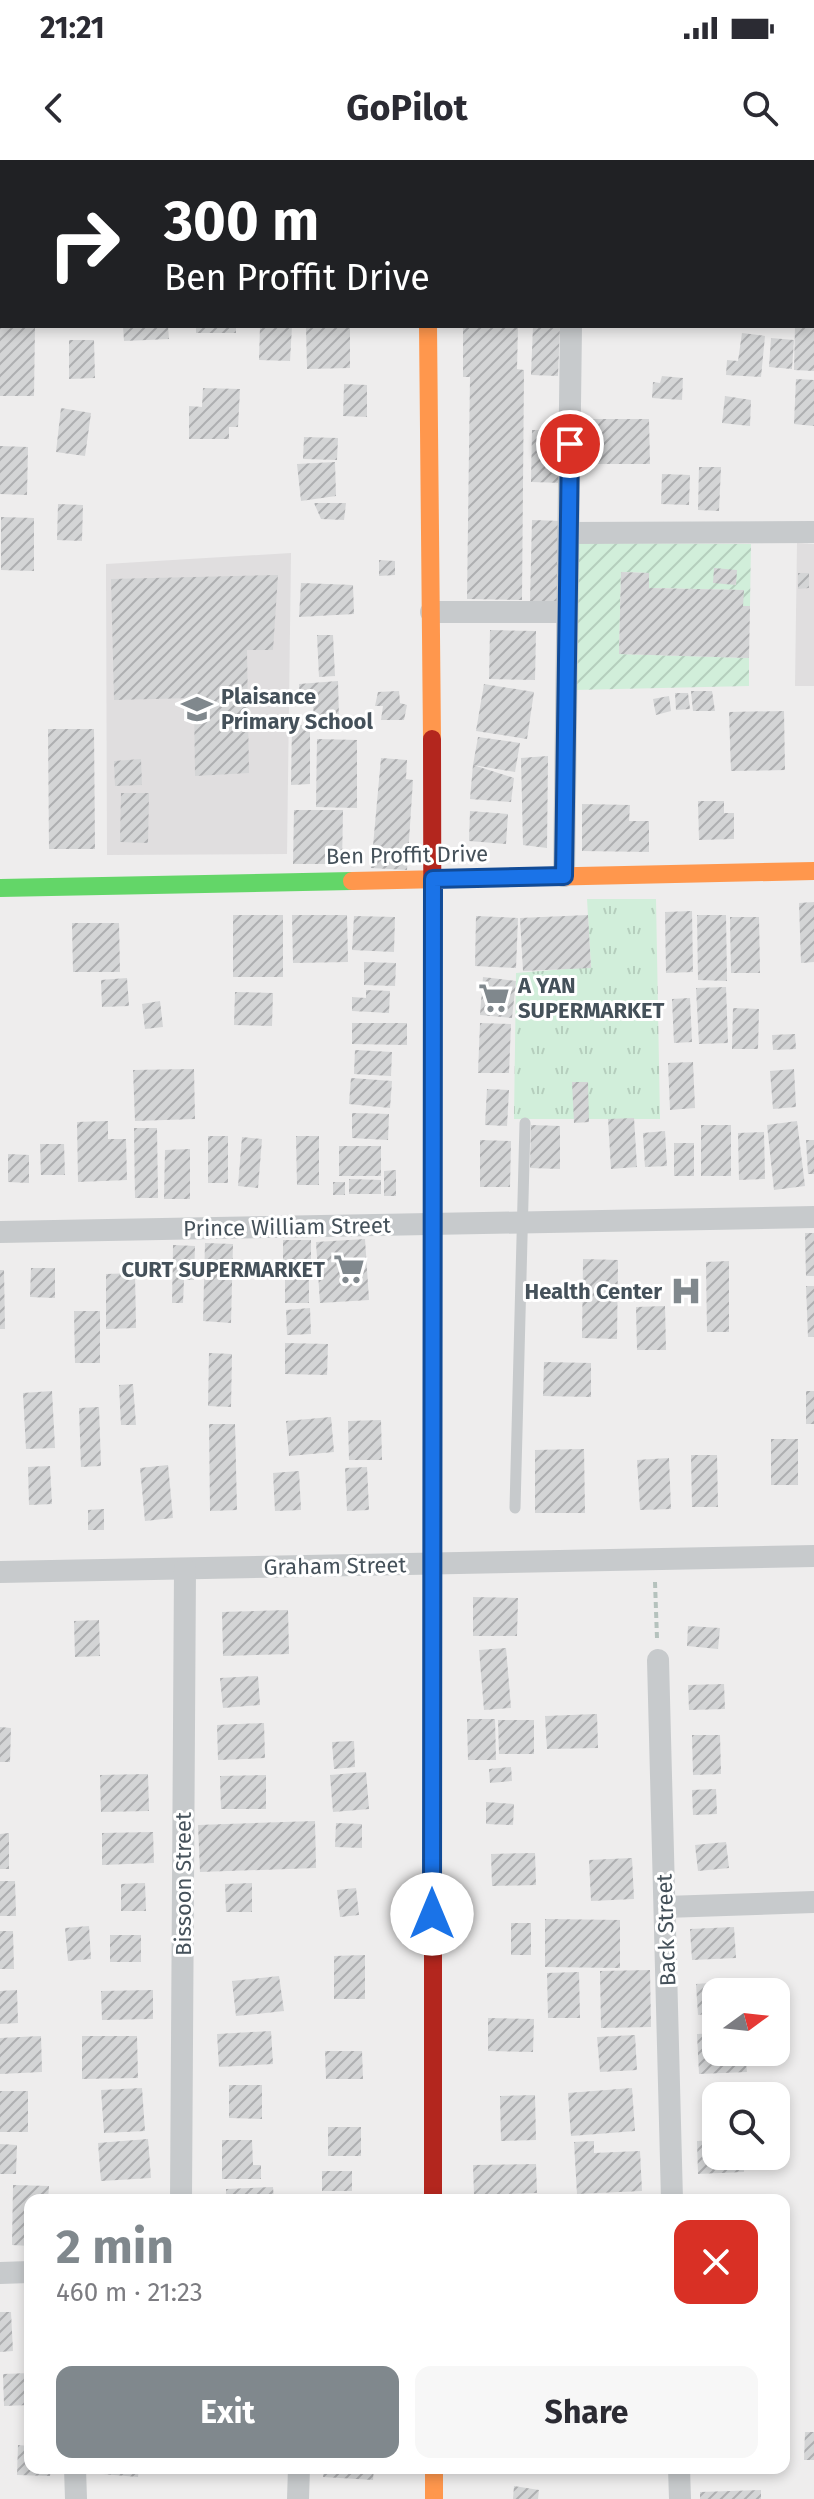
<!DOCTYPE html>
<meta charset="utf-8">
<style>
:root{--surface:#fff;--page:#f7f7f7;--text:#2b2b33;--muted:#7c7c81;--accent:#80888d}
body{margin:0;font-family:"Fira Sans",sans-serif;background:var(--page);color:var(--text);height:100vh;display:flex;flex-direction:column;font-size:30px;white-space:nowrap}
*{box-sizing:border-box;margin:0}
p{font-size:26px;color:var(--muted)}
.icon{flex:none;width:44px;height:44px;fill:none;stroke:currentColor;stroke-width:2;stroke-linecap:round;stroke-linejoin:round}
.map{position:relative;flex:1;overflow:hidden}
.details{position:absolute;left:24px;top:2034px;width:766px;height:280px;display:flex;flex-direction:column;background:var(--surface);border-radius:16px;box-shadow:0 4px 12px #0003}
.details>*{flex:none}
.banner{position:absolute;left:0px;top:0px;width:814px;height:168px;box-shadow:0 4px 12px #0003;background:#202124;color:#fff;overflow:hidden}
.needle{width:52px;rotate:75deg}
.tools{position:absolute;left:702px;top:1818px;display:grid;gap:16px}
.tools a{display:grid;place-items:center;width:88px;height:88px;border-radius:16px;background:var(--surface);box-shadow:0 4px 12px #0003;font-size:40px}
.pin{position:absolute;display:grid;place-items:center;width:68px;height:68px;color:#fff;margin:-34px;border:4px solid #fff;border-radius:50%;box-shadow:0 2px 8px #0007}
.me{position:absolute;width:88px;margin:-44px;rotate:0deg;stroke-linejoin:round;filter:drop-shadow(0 0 6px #0008)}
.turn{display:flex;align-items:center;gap:28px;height:168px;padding:0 32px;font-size:36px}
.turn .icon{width:104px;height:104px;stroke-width:2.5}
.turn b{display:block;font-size:56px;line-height:68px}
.round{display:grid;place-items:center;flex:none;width:84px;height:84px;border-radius:16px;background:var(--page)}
.headline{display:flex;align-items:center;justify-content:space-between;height:136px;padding:0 32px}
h1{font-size:48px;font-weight:700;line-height:60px;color:var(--accent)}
.cta{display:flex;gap:16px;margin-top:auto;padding:16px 32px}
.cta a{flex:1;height:92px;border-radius:16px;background:var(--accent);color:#fff;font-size:32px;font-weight:700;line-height:92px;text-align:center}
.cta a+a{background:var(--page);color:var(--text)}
.status{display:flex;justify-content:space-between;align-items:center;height:56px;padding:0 40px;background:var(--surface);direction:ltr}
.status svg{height:22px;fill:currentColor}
header{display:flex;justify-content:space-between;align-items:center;height:104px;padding:0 32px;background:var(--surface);font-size:36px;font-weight:700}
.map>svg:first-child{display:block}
</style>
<div class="status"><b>21:21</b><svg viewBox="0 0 49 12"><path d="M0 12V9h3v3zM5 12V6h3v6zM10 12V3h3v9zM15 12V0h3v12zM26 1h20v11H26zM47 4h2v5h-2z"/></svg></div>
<header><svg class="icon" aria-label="back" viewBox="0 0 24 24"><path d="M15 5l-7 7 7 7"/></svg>GoPilot<svg class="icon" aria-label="search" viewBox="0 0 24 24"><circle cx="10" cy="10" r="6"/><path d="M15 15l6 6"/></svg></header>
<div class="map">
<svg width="814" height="2339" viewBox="0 0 814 2339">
<defs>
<pattern id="park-tufts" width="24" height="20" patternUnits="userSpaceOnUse" patternTransform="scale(2)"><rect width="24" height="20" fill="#d1eeda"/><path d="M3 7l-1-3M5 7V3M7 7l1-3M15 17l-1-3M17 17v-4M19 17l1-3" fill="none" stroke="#b5cebd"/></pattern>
<pattern id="garden-furrows" width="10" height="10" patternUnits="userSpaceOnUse" patternTransform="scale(2)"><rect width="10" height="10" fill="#d1eeda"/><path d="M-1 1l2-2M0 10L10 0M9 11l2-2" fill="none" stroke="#b5cebd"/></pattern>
<pattern id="building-hatch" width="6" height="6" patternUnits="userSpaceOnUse" patternTransform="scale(2)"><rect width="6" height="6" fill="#d4d5d6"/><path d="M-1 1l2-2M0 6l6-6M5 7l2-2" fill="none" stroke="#aeafb1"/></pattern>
</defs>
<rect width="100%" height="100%" fill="#eeeded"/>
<!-- education -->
<g fill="#e0dedf">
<polygon points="797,383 814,384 814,526 795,526"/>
<polygon points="291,393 287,694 107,695 106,404"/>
</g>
<!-- park -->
<polygon fill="url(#park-tufts)" points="587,739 656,739 660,959 514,959 516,813 591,807"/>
<!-- garden -->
<polygon fill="url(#garden-furrows)" points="576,383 751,384 750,446 743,446 743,430 649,428 649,413 621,412 619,494 749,498 749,526 574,530"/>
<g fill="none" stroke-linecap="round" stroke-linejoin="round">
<!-- canal -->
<polyline stroke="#a5e1ec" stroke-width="24" points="0,11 2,11"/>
</g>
<!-- building -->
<g fill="url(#building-hatch)">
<polygon points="0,166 35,166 34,236 0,236"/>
<polygon points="123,166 168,166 169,179 124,181"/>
<rect x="196" y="166" width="40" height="7"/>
<polygon points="260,166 292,166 290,201 259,200"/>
<polygon points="306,166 350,166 350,208 307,209"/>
<polygon points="463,166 518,166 517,209 524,210 522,440 467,439 470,217 463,217"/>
<polygon points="533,166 560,166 558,216 531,215"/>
<polygon points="795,166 814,166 814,211 794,210"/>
<polygon points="742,173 765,176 761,217 726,215 727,200 738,201"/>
<polygon points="771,178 794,180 792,209 769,207"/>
<polygon points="69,180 94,180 95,218 69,219"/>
<polygon points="662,216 683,218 682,240 652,238 653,222 660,223"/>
<polygon points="796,219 814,220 814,266 794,264"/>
<polygon points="344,224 367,225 367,257 343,256"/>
<polygon points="203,228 240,229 238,267 229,267 229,279 189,279 189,246 202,247"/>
<polygon points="725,236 751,240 750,266 722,263"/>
<polygon points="61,248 91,253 85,296 56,292"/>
<polygon points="592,259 649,259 650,304 592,304"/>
<polygon points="532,270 563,270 563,323 531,322"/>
<polygon points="304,277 338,278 337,300 303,299"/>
<polygon points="0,286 28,287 27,335 0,334"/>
<polygon points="335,302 336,336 301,341 297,304"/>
<polygon points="699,307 721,307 719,351 698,350"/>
<polygon points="662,314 690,315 689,345 661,344"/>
<polygon points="314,343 346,343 344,360 321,359"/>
<polygon points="58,344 83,345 82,381 57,380"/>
<polygon points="1,357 34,358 34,411 1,410"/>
<polygon points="532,360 562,361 560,442 530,441"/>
<polygon points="379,400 395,401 395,415 379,416"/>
<polygon points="714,408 737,410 736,425 713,423"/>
<polygon points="621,412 649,413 649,428 744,430 743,446 750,446 749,498 619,494"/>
<polygon points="798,413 809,413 809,428 798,429"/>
<polygon points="278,415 273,490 247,490 249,613 195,616 194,538 114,540 111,419"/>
<polygon points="301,423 353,425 354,454 299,457"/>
<polygon points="490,470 536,471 535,520 489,519"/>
<polygon points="317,475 333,475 335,516 319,517"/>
<polygon points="338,521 339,559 314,562 313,542 300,542 299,524"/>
<polygon points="484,524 534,532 527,579 476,571"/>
<polygon points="399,531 400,543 407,545 404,560 381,560 383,546 375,546 378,532"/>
<polygon points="691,531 712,531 715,551 693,551"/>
<polygon points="675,533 688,533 690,549 676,550"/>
<polygon points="669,536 671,551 656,555 653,539"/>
<polygon points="784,551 785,610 731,611 729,552"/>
<polygon points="310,564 310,624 291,625 292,566"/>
<polygon points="48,569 94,569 95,689 49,689"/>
<polygon points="478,577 520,583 515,612 473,605 514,618 511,642 470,639 473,605"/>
<polygon points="317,579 357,580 357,648 316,647"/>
<polygon points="548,596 547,688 523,685 521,598"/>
<polygon points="381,598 407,600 406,619 413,620 407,710 371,708"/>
<polygon points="141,599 142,625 115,626 114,601"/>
<polygon points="121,633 149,633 148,683 120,682"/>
<polygon points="698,641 724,641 724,653 734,653 734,679 699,680"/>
<polygon points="582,644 630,645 629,661 649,661 649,692 582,691"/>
<polygon points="294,650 343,650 342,704 293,704"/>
<polygon points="470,651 508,654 506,684 469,681"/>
<polygon points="814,742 814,802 801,803 799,743"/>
<polygon points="692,751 693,812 666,813 665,752"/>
<rect x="233" y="755" width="50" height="62"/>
<polygon points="292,755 347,755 348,802 293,803"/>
<polygon points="588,755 591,808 523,811 520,758"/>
<polygon points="697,755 726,755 727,821 698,820"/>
<polygon points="354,756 395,757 394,792 352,790"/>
<polygon points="476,756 518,758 516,808 475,806"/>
<polygon points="730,757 759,757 760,813 731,813"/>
<polygon points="72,763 119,763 120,812 73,812"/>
<polygon points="364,802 396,803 395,826 364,825"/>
<polygon points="483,817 516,821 512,858 480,855"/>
<polygon points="127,818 129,846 102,847 101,820"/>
<polygon points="726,827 728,883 699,884 696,828"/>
<polygon points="366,830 390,831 389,853 352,851 352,837 366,838"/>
<polygon points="235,832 273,833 272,866 234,865"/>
<polygon points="690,838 692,882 674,883 672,839"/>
<polygon points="160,841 163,867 145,869 142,844"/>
<polygon points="733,848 759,849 758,889 732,889"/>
<polygon points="352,863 407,863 407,885 352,884"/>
<polygon points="480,863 511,864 509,913 478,913"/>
<polygon points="795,874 796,889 773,890 772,875"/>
<polygon points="355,890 392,892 391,916 354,914"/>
<polygon points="693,902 695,948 670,950 668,903"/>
<polygon points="194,909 195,959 135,961 133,910"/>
<polygon points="794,909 796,947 773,949 770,911"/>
<polygon points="351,918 392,921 390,948 349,944"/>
<polygon points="572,922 588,922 589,962 574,963"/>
<polygon points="487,929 509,930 507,966 485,965"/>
<polygon points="352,953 389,954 388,980 352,978"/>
<polygon points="634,958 637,1007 611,1009 608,959"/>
<polygon points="108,961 108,979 126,979 127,1020 78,1022 77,962"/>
<polygon points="797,961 805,1026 774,1030 767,965"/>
<polygon points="531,965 560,966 560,1009 530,1008"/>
<rect x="701" y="965" width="30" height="51"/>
<polygon points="134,968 157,968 158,1038 135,1038"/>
<polygon points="665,971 667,1006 645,1007 643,973"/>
<polygon points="764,972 765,1019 739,1020 738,973"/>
<rect x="208" y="976" width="20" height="47"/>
<polygon points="296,976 319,976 319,1025 297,1025"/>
<polygon points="242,977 262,979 258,1028 238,1026"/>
<polygon points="480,980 511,981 510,1027 480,1027"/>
<polygon points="806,980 814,980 814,1014 808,1014"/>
<rect x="674" y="983" width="20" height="33"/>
<polygon points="40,984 64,984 65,1015 41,1015"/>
<rect x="339" y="986" width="42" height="30"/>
<polygon points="190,989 190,1039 164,1039 165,990"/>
<polygon points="8,994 29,995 29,1023 8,1022"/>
<polygon points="396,1010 396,1036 384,1036 384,1011"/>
<polygon points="349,1019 381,1020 381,1034 349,1034"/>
<rect x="333" y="1022" width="12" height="13"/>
<polygon points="805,1073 814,1073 814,1116 806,1116"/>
<polygon points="365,1079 369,1140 320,1143 316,1082"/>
<polygon points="283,1080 311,1080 311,1109 283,1108"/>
<polygon points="205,1083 233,1084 231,1163 203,1161"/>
<polygon points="173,1085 195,1086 194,1120 184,1120 183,1143 172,1143"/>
<polygon points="583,1099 618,1100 617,1179 582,1178"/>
<polygon points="729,1101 729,1172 707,1172 706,1102"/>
<polygon points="31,1108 55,1108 55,1138 30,1137"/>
<polygon points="0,1110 4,1110 5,1169 0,1169"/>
<polygon points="135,1113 136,1168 106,1169 106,1114"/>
<polygon points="285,1118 309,1119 309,1143 285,1143"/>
<polygon points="806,1126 814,1126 814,1177 808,1177"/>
<polygon points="665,1146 666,1190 637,1190 636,1147"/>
<polygon points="310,1148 311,1174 287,1175 286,1150"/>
<polygon points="74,1151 100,1151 100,1203 75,1203"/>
<polygon points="285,1183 328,1184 327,1215 285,1214"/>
<polygon points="209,1193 232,1194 231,1247 208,1246"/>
<polygon points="544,1202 591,1203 591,1237 543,1236"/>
<polygon points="133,1224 136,1265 121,1265 119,1225"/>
<polygon points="52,1231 55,1288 26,1289 23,1233"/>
<rect x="806" y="1231" width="8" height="33"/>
<polygon points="99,1247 101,1306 81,1307 79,1248"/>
<polygon points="331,1257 334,1292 289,1296 286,1261"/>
<polygon points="381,1260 382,1300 349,1300 348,1261"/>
<polygon points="209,1264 235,1264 237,1350 210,1351"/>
<rect x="771" y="1279" width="27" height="46"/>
<polygon points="584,1289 585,1353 535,1353 535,1290"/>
<polygon points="691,1295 717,1295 718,1347 692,1347"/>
<polygon points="669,1298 671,1349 640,1350 637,1300"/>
<polygon points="168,1305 173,1358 145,1361 140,1308"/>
<polygon points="50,1306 52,1344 29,1345 28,1307"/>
<polygon points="367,1307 369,1350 347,1351 345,1308"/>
<polygon points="299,1311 301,1350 275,1351 273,1313"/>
<polygon points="104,1349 104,1370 88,1370 88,1350"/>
<polygon points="473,1437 518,1438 517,1476 473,1476"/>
<polygon points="288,1450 289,1494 223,1496 222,1452"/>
<polygon points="99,1460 100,1496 75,1497 74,1461"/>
<polygon points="688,1466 720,1468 718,1489 687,1486"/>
<polygon points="506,1488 511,1548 484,1550 479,1490"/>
<polygon points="258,1516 260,1545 223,1548 220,1518"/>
<polygon points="724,1524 725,1549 689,1550 688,1525"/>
<polygon points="597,1554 598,1588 547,1589 545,1556"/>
<polygon points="467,1559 495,1559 496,1600 468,1600"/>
<polygon points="498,1560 534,1560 534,1594 499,1594"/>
<polygon points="264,1563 265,1598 218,1600 217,1565"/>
<polygon points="0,1567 11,1568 10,1602 0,1602"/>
<polygon points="692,1575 720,1575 721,1614 693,1615"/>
<polygon points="354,1581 355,1607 334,1609 332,1582"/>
<polygon points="511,1607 512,1621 490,1623 489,1609"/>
<polygon points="366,1612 369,1649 333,1652 330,1615"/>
<polygon points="148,1614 149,1651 101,1652 100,1615"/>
<polygon points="266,1615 266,1649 221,1649 220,1616"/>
<polygon points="716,1629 717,1654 693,1655 692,1630"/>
<polygon points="486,1642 514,1644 513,1665 486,1664"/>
<polygon points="315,1661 316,1708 200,1712 198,1665"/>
<polygon points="336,1663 362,1664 362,1688 335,1687"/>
<polygon points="153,1672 154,1703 102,1705 102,1673"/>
<polygon points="9,1673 9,1709 0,1709 0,1674"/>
<polygon points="726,1682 729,1708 698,1711 695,1685"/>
<polygon points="535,1693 536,1725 492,1726 491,1694"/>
<polygon points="632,1698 634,1739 591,1741 589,1700"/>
<polygon points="0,1721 15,1721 16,1756 0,1756"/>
<polygon points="145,1723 146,1751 121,1751 121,1724"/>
<polygon points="252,1723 252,1752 226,1752 225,1724"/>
<polygon points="356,1728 359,1755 340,1757 337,1730"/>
<polygon points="545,1759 620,1760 620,1808 545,1807"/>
<rect x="511" y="1763" width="20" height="32"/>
<polygon points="89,1766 91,1799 68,1801 65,1768"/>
<polygon points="734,1767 736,1798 692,1800 690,1769"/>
<polygon points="0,1771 13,1771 14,1809 0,1809"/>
<rect x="110" y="1775" width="31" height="27"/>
<polygon points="365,1795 365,1839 334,1839 334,1796"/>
<polygon points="650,1810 651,1867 601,1868 600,1811"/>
<polygon points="579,1812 580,1858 548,1858 547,1813"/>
<polygon points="279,1816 284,1851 236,1856 232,1821"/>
<polygon points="735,1821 736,1832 716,1832 716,1853 698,1855 696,1824"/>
<polygon points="17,1830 18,1863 0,1864 0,1831"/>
<polygon points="153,1830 153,1859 102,1860 101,1831"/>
<polygon points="488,1858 534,1859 533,1892 488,1891"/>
<polygon points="271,1871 273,1904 219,1907 217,1874"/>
<polygon points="716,1873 716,1892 745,1892 747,1912 699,1914 697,1874"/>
<polygon points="635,1875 637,1910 600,1912 597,1877"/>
<polygon points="41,1876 42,1912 0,1914 0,1878"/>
<polygon points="82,1876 137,1876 138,1918 82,1919"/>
<polygon points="325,1891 362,1891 363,1919 326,1919"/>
<polygon points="229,1925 262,1925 262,1959 229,1958"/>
<polygon points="142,1928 145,1971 104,1973 101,1930"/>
<polygon points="632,1928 635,1971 571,1976 568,1933"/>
<rect x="0" y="1931" width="28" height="41"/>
<polygon points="535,1935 536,1980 501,1981 500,1936"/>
<rect x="328" y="1967" width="33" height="29"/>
<polygon points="148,1979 151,2018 101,2021 98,1983"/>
<polygon points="222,1980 252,1980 253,2005 261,2005 261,2019 222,2019"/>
<polygon points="716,1980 716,1996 744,1996 744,2012 698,2014 697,1981"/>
<polygon points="594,1981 594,1993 640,1991 642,2031 577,2034 574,1982"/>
<polygon points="0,1984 17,1985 16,2014 0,2014"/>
<polygon points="536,2004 537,2033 474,2035 473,2005"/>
<rect x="322" y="2011" width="30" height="20"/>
<polygon points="13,2025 49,2026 48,2040 30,2040 30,2086 12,2085"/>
<polygon points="273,2027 274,2040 226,2040 226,2029"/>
<polygon points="0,2152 11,2152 13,2191 0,2192"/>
<polygon points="30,2213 30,2245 4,2246 3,2214"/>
<polygon points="805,2272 814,2272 814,2300 804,2300"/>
<polygon points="18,2285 30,2286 30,2308 51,2308 50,2316 17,2315"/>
<polygon points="103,2308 139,2308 138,2317 102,2314"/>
<polygon points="324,2308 374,2308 373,2320 323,2317"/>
<polygon points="514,2326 539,2330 538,2339 513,2339"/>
<polygon points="761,2330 761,2339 700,2339 700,2332"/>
</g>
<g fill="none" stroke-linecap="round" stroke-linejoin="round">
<!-- path -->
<polyline stroke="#b5c2bd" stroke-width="4" stroke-dasharray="6 4" stroke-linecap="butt" points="655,1422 657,1478"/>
<!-- lane -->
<polyline stroke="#c7cacc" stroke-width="11" points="515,1348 525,963"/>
<!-- street -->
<g stroke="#c7cacc" stroke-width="22">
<polyline points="103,2 103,0"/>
<polyline points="812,78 814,78"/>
<polyline points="0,101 2,101"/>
<polyline points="568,373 814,372"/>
<polyline points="431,452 567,452"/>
<polyline points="564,716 571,166"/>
<polyline points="0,1072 814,1057"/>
<polyline points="0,1412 814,1396"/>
<polyline points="658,1500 672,2040"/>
<polyline points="665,1747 814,1742"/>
<polyline points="181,2040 185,1409"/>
<polyline points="0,2113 30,2112"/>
<polyline points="75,2308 76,2339"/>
<polyline points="679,2308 680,2339"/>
<polyline points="298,2339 299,2308"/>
</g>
<!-- fast -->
<g stroke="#63d668" stroke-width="18">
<polyline points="0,728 352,721"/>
<polyline points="433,1086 433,1534"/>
</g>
<!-- slow -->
<g stroke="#ff974d" stroke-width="18">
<polyline points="428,166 432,579"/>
<polyline points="352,721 814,711"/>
<polyline points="434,2308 434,2339"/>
</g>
<!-- jam -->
<g stroke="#b3261e" stroke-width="18">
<polyline points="428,0 428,2"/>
<polyline points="432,579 433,1086"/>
<polyline points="433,1534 433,2040"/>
</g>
</g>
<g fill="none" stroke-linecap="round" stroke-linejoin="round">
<defs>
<polyline id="route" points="432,1754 433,719 564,716 570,284"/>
</defs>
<!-- route casing -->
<use href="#route" stroke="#114b97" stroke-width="20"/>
<!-- route -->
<use href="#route" stroke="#1a73e8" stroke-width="14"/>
</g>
<!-- icons -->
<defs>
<symbol id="school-bare" viewBox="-9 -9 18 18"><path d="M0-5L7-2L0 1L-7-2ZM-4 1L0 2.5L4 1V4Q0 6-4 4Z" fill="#80888d" stroke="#fff" stroke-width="2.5" paint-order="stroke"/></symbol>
<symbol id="supermarket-bare" viewBox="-9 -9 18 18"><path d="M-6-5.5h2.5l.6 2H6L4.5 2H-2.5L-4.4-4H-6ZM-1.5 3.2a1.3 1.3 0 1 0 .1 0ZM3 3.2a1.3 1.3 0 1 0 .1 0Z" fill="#80888d" stroke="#fff" stroke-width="2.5" paint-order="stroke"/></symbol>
<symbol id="hospital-bare" viewBox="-9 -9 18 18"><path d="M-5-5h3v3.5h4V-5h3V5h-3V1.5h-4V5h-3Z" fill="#80888d" stroke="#fff" stroke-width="2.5" paint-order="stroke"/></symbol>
</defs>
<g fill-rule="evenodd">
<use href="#school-bare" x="175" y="527" width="44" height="44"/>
<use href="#supermarket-bare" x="472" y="816" width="44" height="44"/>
<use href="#supermarket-bare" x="327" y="1087" width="44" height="44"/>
<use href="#hospital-bare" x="664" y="1109" width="44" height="44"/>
</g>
<g text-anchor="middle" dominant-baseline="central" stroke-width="6" stroke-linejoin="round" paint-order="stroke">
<!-- poi labels -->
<g font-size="22" font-weight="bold" fill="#45515a" stroke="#fff" text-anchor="start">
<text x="221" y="536">Plaisance<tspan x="221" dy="25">Primary School</tspan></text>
<text x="518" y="825">A YAN<tspan x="518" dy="25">SUPERMARKET</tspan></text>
<text x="325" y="1109" text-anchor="end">CURT SUPERMARKET</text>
<text x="662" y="1131" text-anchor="end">Health Center</text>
</g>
<!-- street labels -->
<g font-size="22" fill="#45515a" stroke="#fff">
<text transform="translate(407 695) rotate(-1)">Ben Proffit Drive</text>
<text transform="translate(287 1067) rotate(-1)">Prince William Street</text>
<text transform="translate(335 1406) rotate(-1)">Graham Street</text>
<text transform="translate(183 1724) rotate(-90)">Bissoon Street</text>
<text transform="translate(666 1770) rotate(-92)">Back Street</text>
</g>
</g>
</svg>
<div class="tools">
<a><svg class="needle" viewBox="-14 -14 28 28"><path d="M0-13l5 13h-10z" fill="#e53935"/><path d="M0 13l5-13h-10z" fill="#7c7c81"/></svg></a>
<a><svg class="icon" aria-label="search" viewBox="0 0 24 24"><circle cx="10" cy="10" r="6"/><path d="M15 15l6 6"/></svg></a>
</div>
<div class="pin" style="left:570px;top:284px;background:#d93025"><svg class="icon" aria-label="arrive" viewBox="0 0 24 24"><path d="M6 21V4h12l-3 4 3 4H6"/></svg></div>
<svg class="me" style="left:432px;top:1754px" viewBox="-20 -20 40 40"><circle r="19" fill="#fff"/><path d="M0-13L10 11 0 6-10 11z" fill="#1a73e8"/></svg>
<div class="banner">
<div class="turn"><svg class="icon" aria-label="right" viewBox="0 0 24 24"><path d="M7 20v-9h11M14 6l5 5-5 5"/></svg><div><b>300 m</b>Ben Proffit Drive</div></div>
</div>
<section class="details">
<div class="headline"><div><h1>2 min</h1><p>460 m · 21:23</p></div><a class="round" style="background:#d93025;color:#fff"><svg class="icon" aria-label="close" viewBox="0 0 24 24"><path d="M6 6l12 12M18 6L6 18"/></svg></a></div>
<div class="cta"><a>Exit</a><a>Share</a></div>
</section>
</div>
